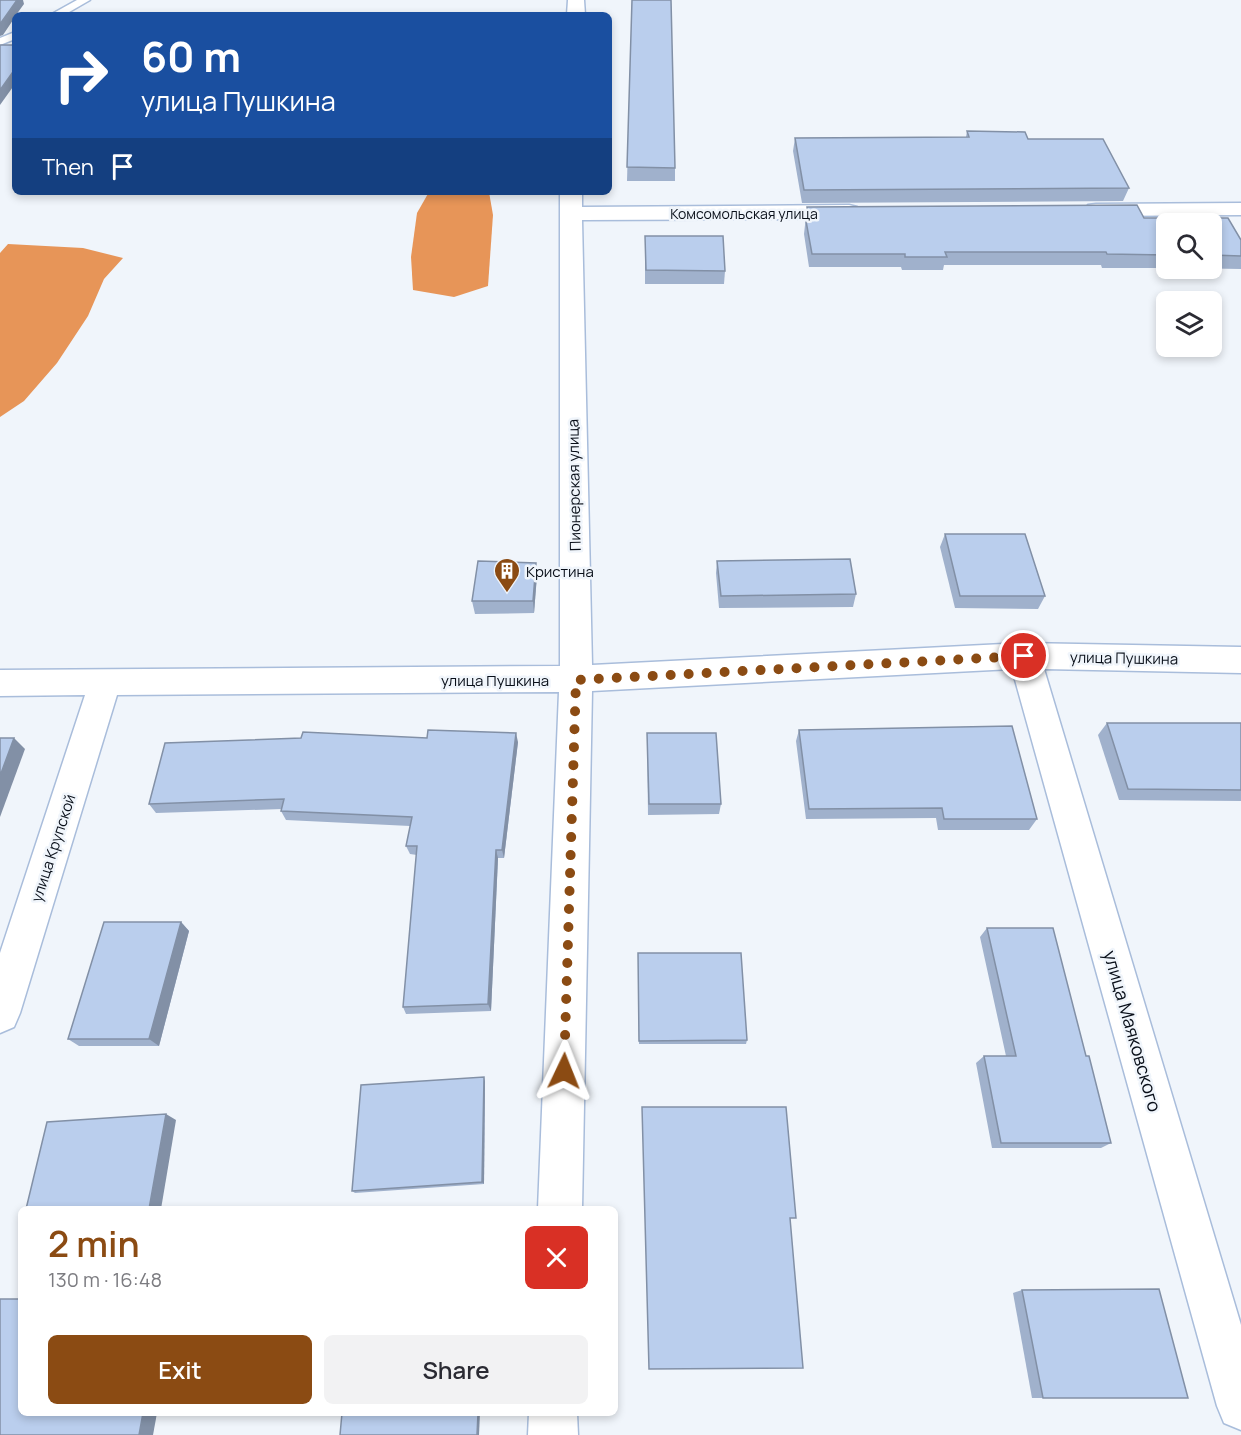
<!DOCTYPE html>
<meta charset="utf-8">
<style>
:root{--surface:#fff;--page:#f2f2f3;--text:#2b2b33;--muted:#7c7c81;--accent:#8b4b13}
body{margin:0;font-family:Manrope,sans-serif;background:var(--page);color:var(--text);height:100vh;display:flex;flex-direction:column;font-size:22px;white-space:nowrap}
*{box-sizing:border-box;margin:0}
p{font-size:20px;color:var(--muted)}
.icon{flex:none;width:33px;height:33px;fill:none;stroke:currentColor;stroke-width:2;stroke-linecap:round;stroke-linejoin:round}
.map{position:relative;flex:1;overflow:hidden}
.sheet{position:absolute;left:18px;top:1206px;width:600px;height:210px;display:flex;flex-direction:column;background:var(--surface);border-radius:9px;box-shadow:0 3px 9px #0003}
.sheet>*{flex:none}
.banner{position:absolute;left:12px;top:12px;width:600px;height:183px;border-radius:9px;box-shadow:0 3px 9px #0003;background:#1a4fa0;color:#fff;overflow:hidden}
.controls{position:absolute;left:1156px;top:213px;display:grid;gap:12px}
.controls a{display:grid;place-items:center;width:66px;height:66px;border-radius:9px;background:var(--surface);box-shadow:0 3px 9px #0003;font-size:30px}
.pin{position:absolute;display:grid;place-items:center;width:51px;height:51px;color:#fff;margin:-26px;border:3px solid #fff;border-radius:50%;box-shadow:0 2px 6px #0007}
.me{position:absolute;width:66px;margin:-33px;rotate:2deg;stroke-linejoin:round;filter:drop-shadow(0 0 4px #0008)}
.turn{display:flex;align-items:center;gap:21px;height:126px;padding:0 30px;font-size:27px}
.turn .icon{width:78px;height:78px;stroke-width:2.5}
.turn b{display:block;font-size:42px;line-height:51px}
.then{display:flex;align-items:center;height:57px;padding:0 30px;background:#0003;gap:12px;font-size:22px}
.round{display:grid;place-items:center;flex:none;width:63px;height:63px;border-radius:9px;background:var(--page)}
.summary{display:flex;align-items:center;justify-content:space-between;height:102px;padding:0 30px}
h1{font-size:36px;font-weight:600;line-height:45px;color:var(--accent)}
.cta{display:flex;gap:12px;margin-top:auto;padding:12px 30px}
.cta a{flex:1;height:69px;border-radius:9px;background:var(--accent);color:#fff;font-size:24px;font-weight:600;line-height:69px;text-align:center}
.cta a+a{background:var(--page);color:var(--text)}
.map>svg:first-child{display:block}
</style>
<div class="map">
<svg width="1241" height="1435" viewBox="0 0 1241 1435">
<rect width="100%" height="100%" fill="#f0f5fb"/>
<!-- water -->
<g fill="#e79558">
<polygon points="429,192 489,192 493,215 488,286 454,297 413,290 411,257 417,213"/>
<polygon points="8,244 83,248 123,258 104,279 88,316 57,363 24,401 0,417 0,253"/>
</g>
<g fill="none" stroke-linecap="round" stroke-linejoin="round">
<defs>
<g id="lane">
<polygon points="77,0 90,0 64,15 50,15"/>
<polygon points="15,32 15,39 0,45 0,38"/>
</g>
<g id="street">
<polygon points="568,0 584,0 585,15 567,15"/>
<polygon points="560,192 582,192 582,207 849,205 857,207 860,212 857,217 849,219 582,220 592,665 1024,643 1241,647 1241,673 1044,669 1241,1325 1241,1430 1224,1423 1217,1406 1012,669 592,691 582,1209 538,1209 559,692 117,695 20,1013 14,1027 0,1033 0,953 85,695 0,696 0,670 560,666"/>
<polygon points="1241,203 1241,215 1096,216 1088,215 1085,210 1088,205 1096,204"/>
<polygon points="529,1413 577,1413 578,1435 528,1435"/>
</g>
</defs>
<!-- lane casing -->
<use href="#lane" stroke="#a9bddb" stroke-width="3"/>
<!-- street casing -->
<use href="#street" stroke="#a9bddb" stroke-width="3"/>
<!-- lane -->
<use href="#lane" fill="#fff" fill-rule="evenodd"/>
<!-- street -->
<use href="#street" fill="#fff" fill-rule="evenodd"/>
</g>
<!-- wall -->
<g fill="#a0b1cc">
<polygon points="632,0 675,168 675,181 627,181"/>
<polygon points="967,131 1028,139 1129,188 1123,201 802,203 793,151 795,138 966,137"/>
<polygon points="1137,205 1144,218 1228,218 1241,240 1241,269 1182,268 1212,268 1212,224 1167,224 1167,268 1102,268 1101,265 944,265 943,270 902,270 901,267 809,267 804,234 807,207"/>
<polygon points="645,249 725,271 724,284 645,284"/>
<polygon points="945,534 1045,596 1038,609 955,608 940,547"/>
<polygon points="717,561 856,594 853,607 719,608 716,573"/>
<polygon points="537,575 534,613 475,614 472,601"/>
<polygon points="1107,723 1241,723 1241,801 1119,800 1098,735"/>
<polygon points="799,730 1037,819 1029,830 938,830 936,818 806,819 796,741"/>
<polygon points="647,733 721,804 719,814 648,815"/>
<polygon points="518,742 504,858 498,858 491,1011 406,1014 403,1007 417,855 410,854 406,846 410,826 286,820 281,811 282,809 156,813 149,804"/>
<polygon points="181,922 189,931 159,1046 79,1046 68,1039"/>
<polygon points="987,928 1086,1056 1111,1143 1101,1148 992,1148 976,1063 984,1056 1006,1056 980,937"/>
<polygon points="638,953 747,1040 746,1044 639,1044"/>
<polygon points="485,1081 484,1184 355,1193 352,1191"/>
<polygon points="1022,1290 1188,1398 1032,1398 1013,1293"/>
</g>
<!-- shaded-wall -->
<g fill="#8290a6">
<polygon points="17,0 23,0 24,4 16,15 15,15 15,17 3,35 0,36 0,24"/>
<polygon points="15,69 15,84 0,105 0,90"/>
<polygon points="536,563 537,575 534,613 533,601"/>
<polygon points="516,733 518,742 504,858 502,850"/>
<polygon points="14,738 25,749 0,817 0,776"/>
<polygon points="496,850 498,858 491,1011 488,1004"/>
<polygon points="181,922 189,931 159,1046 149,1039"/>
<polygon points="484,1077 485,1081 484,1184 482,1182"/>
<polygon points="166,1114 176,1120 161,1209 149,1209"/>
<polygon points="143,1413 157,1413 153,1435 139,1435"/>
<polygon points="478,1413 480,1413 479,1435 477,1435"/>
</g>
<!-- building -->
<g fill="#baceed" stroke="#8290a6" stroke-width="1.5">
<polygon points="0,0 17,0 0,24"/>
<polygon points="632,0 671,0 675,168 627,167"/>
<polygon points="0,45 15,45 15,69 0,90"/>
<polygon points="967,131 1025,132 1028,139 1103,139 1129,188 804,190 795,138 969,137"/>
<polygon points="1137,205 1144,218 1228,218 1241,240 1241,256 1212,255 1212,224 1167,224 1167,255 1107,254 1106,252 945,252 947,257 905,257 905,254 812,254 806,221 809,221 807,207"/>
<polygon points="645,236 723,236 725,271 646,270"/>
<polygon points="945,534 1025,534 1045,596 960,596"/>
<polygon points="850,559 856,594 721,596 717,561"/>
<polygon points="478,561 536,563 533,601 472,601"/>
<polygon points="1107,723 1241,723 1241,790 1128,789"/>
<polygon points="1012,726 1037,819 944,819 942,808 809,809 799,730"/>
<polygon points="428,730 516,733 502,850 496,850 488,1004 403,1007 417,846 406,846 412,817 281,811 284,799 149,804 165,743 301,738 303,732 427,738"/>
<polygon points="647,733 716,733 721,804 649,804"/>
<polygon points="0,738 14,738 0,776"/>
<polygon points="104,922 181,922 149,1039 68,1039"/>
<polygon points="987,928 1053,928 1086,1056 1089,1056 1111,1143 1001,1143 984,1056 1016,1056"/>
<polygon points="638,953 741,953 747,1040 639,1041"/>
<polygon points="484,1077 482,1182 352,1191 361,1085"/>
<polygon points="642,1107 786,1107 796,1218 790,1218 803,1368 649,1369"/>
<polygon points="166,1114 149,1209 26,1209 47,1122"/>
<polygon points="1159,1289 1188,1398 1043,1398 1022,1290"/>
<polygon points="0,1299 21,1299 21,1413 143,1413 139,1435 0,1435"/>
<polygon points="342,1413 478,1413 477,1435 340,1435"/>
</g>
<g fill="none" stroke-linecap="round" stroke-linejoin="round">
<!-- route -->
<polyline stroke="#8b4b13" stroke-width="10" stroke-dasharray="0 18" points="564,1071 576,680 1024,656"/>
</g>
<!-- icons -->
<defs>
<symbol id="building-pin" viewBox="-11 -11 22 30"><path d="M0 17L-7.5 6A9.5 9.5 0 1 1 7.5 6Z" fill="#8b4b13" stroke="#f0f5fb"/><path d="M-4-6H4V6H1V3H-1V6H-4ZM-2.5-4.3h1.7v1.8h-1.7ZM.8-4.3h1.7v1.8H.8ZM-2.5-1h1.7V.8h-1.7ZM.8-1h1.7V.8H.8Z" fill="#fff"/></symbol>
</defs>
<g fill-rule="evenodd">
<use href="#building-pin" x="492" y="556" width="30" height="40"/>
</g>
<g text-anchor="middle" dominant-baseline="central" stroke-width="5" stroke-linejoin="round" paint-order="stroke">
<!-- far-street labels -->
<g font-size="14" fill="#080e18" stroke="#f0f5fb">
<text x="744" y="213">Комсомольская улица</text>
</g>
<!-- street labels -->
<g font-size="15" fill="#080e18" stroke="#f0f5fb">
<text transform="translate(574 485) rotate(-91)">Пионерская улица</text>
<text transform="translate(1124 658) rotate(1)">улица Пушкина</text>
<text x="495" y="680">улица Пушкина</text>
<text transform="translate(53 848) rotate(-72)">улица Крупской</text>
</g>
<!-- poi labels -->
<g font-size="15" fill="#080e18" stroke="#f0f5fb" text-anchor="start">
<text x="526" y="571">Кристина</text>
</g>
<!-- near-street labels -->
<g font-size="18" fill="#080e18" stroke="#f0f5fb">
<text transform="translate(1133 1031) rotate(74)">улица Маяковского</text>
</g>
</g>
</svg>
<div class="controls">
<a><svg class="icon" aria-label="search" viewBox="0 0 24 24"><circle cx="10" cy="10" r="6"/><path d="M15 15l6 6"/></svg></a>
<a><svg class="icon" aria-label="layers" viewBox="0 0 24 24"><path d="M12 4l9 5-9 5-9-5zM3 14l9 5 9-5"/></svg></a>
</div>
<div class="pin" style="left:1024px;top:656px;background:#d93025"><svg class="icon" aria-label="arrive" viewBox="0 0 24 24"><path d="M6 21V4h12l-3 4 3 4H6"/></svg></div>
<svg class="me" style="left:564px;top:1071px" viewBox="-20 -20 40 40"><path d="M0-17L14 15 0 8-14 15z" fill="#8b4b13" stroke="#fff" stroke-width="4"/></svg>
<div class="banner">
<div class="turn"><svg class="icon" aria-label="right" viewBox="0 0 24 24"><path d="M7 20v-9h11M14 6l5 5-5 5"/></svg><div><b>60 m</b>улица Пушкина</div></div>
<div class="then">Then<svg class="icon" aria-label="arrive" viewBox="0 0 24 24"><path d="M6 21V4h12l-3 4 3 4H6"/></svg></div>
</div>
<section class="sheet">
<div class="summary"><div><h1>2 min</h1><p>130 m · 16:48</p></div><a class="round" style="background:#d93025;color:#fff"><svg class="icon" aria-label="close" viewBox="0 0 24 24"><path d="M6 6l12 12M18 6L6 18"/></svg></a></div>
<div class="cta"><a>Exit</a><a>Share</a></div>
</section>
</div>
